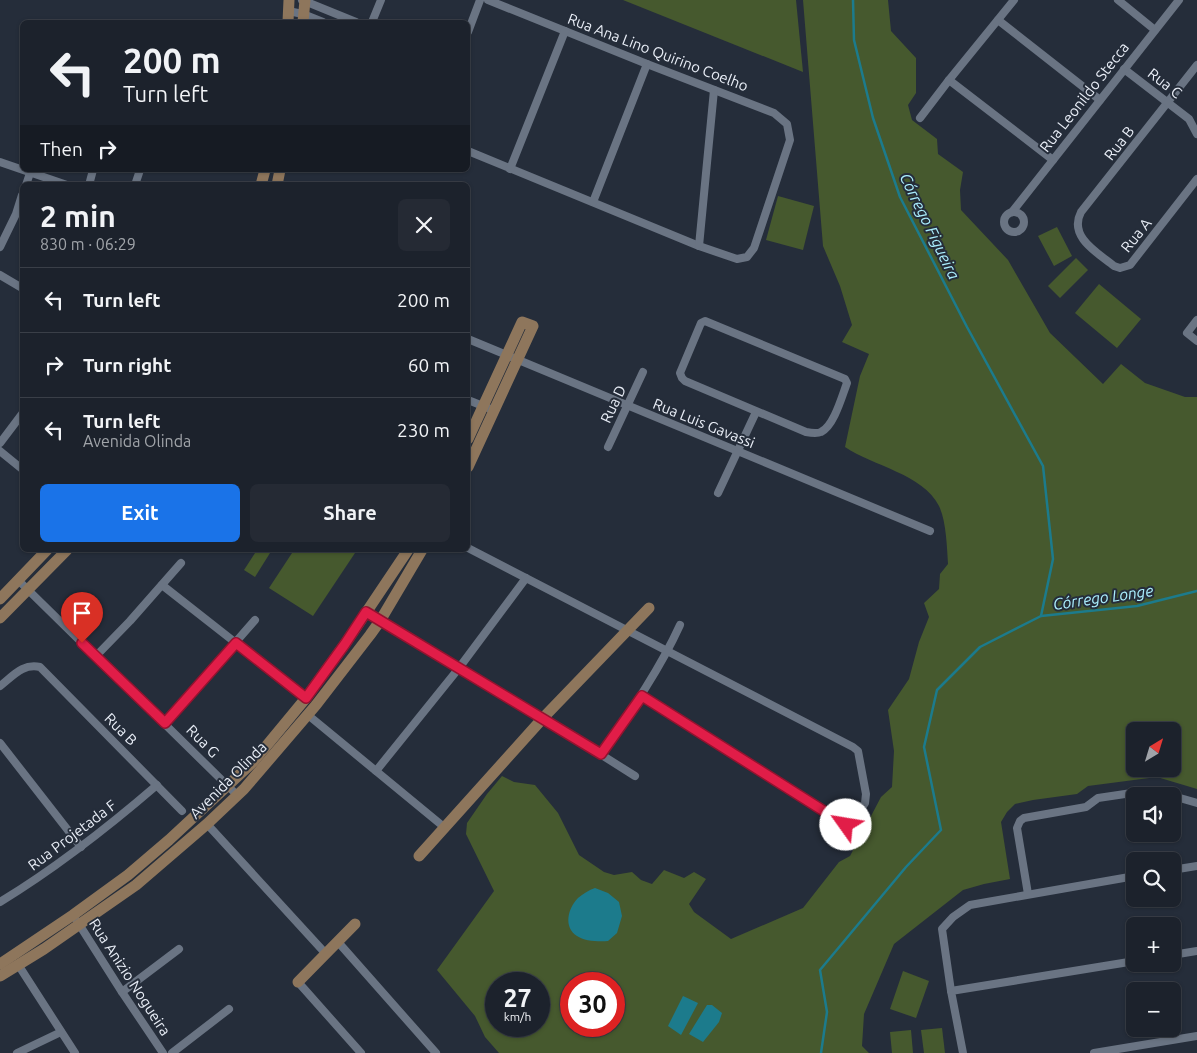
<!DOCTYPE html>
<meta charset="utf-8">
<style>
:root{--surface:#1c222c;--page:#252a34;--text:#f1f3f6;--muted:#a0a4a9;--line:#3a3f48;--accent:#1a73e8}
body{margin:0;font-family:Ubuntu,sans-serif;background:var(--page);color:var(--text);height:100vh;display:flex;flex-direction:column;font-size:19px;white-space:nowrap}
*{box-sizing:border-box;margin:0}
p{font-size:16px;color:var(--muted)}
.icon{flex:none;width:28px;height:28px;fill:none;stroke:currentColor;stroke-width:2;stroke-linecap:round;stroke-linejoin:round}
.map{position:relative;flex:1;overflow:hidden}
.panel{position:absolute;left:20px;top:182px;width:450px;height:370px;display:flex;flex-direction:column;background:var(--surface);border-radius:8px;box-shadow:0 1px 4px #0004,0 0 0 1px var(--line)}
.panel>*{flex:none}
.banner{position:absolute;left:20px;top:20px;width:450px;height:152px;border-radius:8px;box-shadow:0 1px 4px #0004,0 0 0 1px var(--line);background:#1c222c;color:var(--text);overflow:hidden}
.needle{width:32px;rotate:38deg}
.fabs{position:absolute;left:1126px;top:722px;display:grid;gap:10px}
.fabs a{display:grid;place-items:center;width:55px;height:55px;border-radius:8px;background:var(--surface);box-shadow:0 1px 4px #0004,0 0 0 1px var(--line);font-size:25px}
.speed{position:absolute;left:485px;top:972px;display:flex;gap:10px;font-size:25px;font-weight:700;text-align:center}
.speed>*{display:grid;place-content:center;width:65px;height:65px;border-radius:50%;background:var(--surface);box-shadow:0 1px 4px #0004,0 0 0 1px var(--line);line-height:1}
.speed small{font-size:12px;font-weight:400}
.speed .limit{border:8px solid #d22;background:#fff;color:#111}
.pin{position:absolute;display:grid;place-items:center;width:42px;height:42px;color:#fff;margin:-51px -21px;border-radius:50% 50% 50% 0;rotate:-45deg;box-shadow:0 0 5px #0007}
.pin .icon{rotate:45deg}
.me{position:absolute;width:55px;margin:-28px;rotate:302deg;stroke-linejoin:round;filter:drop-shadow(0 0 4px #0008)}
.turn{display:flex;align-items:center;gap:18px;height:105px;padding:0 20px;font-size:22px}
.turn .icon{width:65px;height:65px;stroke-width:2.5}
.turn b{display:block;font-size:35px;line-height:42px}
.then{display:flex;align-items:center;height:48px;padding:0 20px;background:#0003;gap:10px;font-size:19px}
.round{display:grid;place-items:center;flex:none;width:52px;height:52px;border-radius:8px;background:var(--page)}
.headline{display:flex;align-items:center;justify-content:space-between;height:85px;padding:0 20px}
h1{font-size:30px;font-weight:700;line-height:38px}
.action{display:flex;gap:10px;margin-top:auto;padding:10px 20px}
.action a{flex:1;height:58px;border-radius:8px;background:var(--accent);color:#fff;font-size:20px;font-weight:700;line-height:58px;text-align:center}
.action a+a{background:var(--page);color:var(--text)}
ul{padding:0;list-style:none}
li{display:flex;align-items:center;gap:15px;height:65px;padding:0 20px;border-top:1px solid var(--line)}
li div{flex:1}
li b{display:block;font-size:19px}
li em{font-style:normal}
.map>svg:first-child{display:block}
</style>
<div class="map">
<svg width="1197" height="1053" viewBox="0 0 1197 1053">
<rect width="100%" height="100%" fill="#252d3a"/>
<!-- green -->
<g fill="#46592e" fill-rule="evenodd">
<polygon points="623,0 796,0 803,72"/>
<path d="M803,0h85l3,31 25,27v35l-8,12 4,15 25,19 1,15 25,18 -3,18 1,20 47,50 42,73 53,51 18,-20 24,19 40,14h12v392l-40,-12 -69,9 -11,8 -44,6 -18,4 -8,8 -6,10 9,57 -26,5 -21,6 -69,54 -30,70 -2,32 7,7h-370l-14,-16 -10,-21 -38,-46 57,-79 -28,-57 1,-11 20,-29 15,-18 12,6 21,3 23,28 21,42 25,17 10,3 18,-3 9,8 11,4 12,-14 20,8 10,-6 12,7 -17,25 5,8 37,27 72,-31 36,-46 11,-6 31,-59 11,-10 2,-36 -6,-41 21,-31 10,-37 10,-25 -5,-14 15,-14 1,-15 8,-10c-1,-17 -2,-44 -9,-58 -16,-32 -66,-40 -94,-59l15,-71 9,-22 -27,-12 10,-17 -12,-39 -17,-40zM1135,731h37v38h-37zM496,984h43v42h-43zM571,984h43v42h-43z"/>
<polygon points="778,196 814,206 803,250 766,240"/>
<polygon points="1057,227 1072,256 1054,266 1038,236"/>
<polygon points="1076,258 1088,270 1060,298 1048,286"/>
<polygon points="1099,284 1141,319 1117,348 1075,313"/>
<polygon points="257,550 265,550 270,553 255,577 244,570"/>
<polygon points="294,550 357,550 313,616 269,588"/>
<polygon points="903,971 929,981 916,1018 890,1009"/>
<polygon points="942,1028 945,1053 924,1053 921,1030"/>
<polygon points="911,1030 913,1053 892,1053 890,1032"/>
</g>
<!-- water -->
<g fill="#1c7b8c">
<path d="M595,888l13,5 11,9 3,14 -5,17 -9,8c-9,1 -24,0 -31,-5 -14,-9 -9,-28 1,-38 5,-4 11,-8 17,-10z"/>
<polygon points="683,996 698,1003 681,1035 668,1026"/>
<polygon points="707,1005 712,1005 722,1013 719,1022 703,1042 689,1034"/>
</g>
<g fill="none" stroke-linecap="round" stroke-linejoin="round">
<!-- stream -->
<g stroke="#1c7b8c" stroke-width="2.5">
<polyline points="1041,616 1137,606 1197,591"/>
<polyline points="821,1053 827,1012 820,970 906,867 941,830 924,747 937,690 980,647 1041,616 1053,559 1043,466 967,327 900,197 873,118 854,40 853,0"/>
</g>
<!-- street -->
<g stroke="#6a7483" stroke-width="8">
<polyline points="302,0 356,22"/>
<polyline points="1118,0 1155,30"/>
<polyline points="288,11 303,14 323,22"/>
<polyline points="998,20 1100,100"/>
<polyline points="372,22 381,0"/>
<polyline points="468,32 480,0"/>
<path d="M1197,65l-116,147c-13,25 17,41 33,54l6,2 10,-3 67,-86"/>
<polyline points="1124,69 1189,119 1197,134"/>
<polyline points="949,80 1053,160"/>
<polyline points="920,118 949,80 1014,0"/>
<polyline points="468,151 699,246 737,259 747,257 754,248 790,140 787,124 774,113 647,64 488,0"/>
<polyline points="0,162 67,185"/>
<polyline points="510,169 565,31"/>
<polyline points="26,185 31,170"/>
<polyline points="89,185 93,170"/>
<polyline points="135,185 140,170"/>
<polyline points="593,202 647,64"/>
<polyline points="1012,212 1179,0"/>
<circle cx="1014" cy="222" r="10"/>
<polyline points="699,246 714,90"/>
<polyline points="0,247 16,214 22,195"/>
<polyline points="0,275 22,288"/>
<polyline points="1197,320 1187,333 1197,341"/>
<path d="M705,321l140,58 2,4c-5,13 -13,43 -26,49 -4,2 -10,1 -15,0l-121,-51 -3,-3 -2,-5 21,-50z"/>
<polyline points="468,339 930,531"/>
<polyline points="468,400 493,410"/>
<polyline points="0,443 22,414"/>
<polyline points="608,447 643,372"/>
<polyline points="0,451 22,469"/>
<polyline points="718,493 756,412"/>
<polyline points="468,548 853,747 858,751 866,794 865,803 852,823 846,825 641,696"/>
<polyline points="18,580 237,795"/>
<polyline points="162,585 306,698"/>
<polyline points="366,612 543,718 635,776"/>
<polyline points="96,656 130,621 181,563"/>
<path d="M0,686c13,-10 23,-23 40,-19l142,144"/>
<polyline points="308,715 444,827"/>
<polyline points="165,723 255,620"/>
<polyline points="0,743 81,847"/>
<path d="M601,754c29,-42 58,-83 79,-129"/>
<polyline points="376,771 459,668 526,578"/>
<polyline points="207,824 326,954"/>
<polyline points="1172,870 1197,866"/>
<polyline points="1028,894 1017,828 1020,821 1024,818 1086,807 1098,798 1152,790 1197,803"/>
<path d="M0,902c56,-34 107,-74 157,-117"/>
<polyline points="77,921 122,992 163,1053"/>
<polyline points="338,942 436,1053"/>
<polyline points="1172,955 1197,951"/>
<polyline points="19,966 75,1053"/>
<polyline points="298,982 361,1053"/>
<polyline points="951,991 942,929 953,917 970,905 1135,876"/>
<polyline points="122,992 179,949"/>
<polyline points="17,1053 61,1032"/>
<polyline points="172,1053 229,1009"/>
<polyline points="963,1053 951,991 1135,961"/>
<polyline points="1094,1053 1197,1036"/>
</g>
<!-- secondary -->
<g stroke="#8e765c" stroke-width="11">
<polyline points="288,22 289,0"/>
<polyline points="303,22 305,0"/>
<polyline points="261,185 265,170"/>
<polyline points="277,185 280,170"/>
<polyline points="468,439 522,322 533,326 468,467"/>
<polyline points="0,599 47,550"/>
<polyline points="0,618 67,550"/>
<polyline points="419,856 543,718 649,608"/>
<polyline points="0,964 73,915 128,875 169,840 253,762 306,698 345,644 408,550"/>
<polyline points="0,976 44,949 136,885 207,824 244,789 316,705 370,635 380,621 422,550"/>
<polyline points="298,982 355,924"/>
</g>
</g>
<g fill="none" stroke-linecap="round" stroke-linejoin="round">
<defs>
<polyline id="route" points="82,643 165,723 236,643 306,698 345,644 366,612 601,754 642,696 846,825"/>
</defs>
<!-- route casing -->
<use href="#route" stroke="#92132f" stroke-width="12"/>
<!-- route -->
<use href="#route" stroke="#e11d48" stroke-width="9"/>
</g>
<g text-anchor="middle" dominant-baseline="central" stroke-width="4" stroke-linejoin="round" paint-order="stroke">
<!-- street labels -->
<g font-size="15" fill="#e9eef7" stroke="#252d3a">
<text transform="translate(658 52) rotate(21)">Rua Ana Lino Quirino Coelho</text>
<text transform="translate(1165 83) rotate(38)">Rua C</text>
<text transform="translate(1084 97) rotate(-52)">Rua Leonildo Stecca</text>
<text transform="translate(1119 143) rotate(-52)">Rua B</text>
<text transform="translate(1136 235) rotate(-51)">Rua A</text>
<text transform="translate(613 404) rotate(-65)">Rua D</text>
<text transform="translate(704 423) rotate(22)">Rua Luis Gavassi</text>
<text transform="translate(121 729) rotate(45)">Rua B</text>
<text transform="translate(203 741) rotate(45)">Rua G</text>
<text transform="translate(228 780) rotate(-45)">Avenida Olinda</text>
<text transform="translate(72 835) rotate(-37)">Rua Projetada F</text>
<text transform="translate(130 977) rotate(57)">Rua Anizio Nogueira</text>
</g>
<!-- water labels -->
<g font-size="16" font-style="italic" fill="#aaeefd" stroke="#252d3a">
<text transform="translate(930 226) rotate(64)">Córrego Figueira</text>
<text transform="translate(1103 597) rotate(-8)">Córrego Longe</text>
</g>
</g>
</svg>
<div class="fabs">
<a><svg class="needle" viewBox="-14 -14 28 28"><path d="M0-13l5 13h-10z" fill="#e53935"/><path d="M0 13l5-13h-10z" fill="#a0a4a9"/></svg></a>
<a><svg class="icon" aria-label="sound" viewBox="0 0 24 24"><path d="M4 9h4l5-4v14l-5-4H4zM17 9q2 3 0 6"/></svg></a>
<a><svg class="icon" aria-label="search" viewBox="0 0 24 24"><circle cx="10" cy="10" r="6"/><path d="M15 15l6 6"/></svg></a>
<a>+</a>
<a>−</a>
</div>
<div class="speed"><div>27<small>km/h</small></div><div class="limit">30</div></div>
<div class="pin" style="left:82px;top:643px;background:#d93025"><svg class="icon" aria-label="arrive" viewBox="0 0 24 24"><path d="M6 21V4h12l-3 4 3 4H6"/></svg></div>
<svg class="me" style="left:846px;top:825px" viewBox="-20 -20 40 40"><circle r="19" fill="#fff"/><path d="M0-13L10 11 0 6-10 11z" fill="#e11d48"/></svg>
<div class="banner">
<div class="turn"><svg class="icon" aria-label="left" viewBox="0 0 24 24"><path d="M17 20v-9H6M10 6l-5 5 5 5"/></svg><div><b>200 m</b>Turn left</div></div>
<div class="then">Then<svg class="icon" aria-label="right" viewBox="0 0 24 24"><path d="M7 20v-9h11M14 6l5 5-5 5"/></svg></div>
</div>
<section class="panel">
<div class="headline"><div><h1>2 min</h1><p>830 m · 06:29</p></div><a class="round"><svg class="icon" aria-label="close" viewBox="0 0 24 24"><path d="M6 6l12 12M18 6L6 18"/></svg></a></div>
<ul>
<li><svg class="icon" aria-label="left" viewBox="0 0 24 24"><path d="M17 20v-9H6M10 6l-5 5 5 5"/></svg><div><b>Turn left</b></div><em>200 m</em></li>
<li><svg class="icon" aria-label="right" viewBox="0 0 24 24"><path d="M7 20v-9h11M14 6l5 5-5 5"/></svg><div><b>Turn right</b></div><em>60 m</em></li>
<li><svg class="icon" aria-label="left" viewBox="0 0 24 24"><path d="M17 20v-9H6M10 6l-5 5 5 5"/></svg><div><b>Turn left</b><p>Avenida Olinda</p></div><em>230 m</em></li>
</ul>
<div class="action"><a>Exit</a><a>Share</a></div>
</section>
</div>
